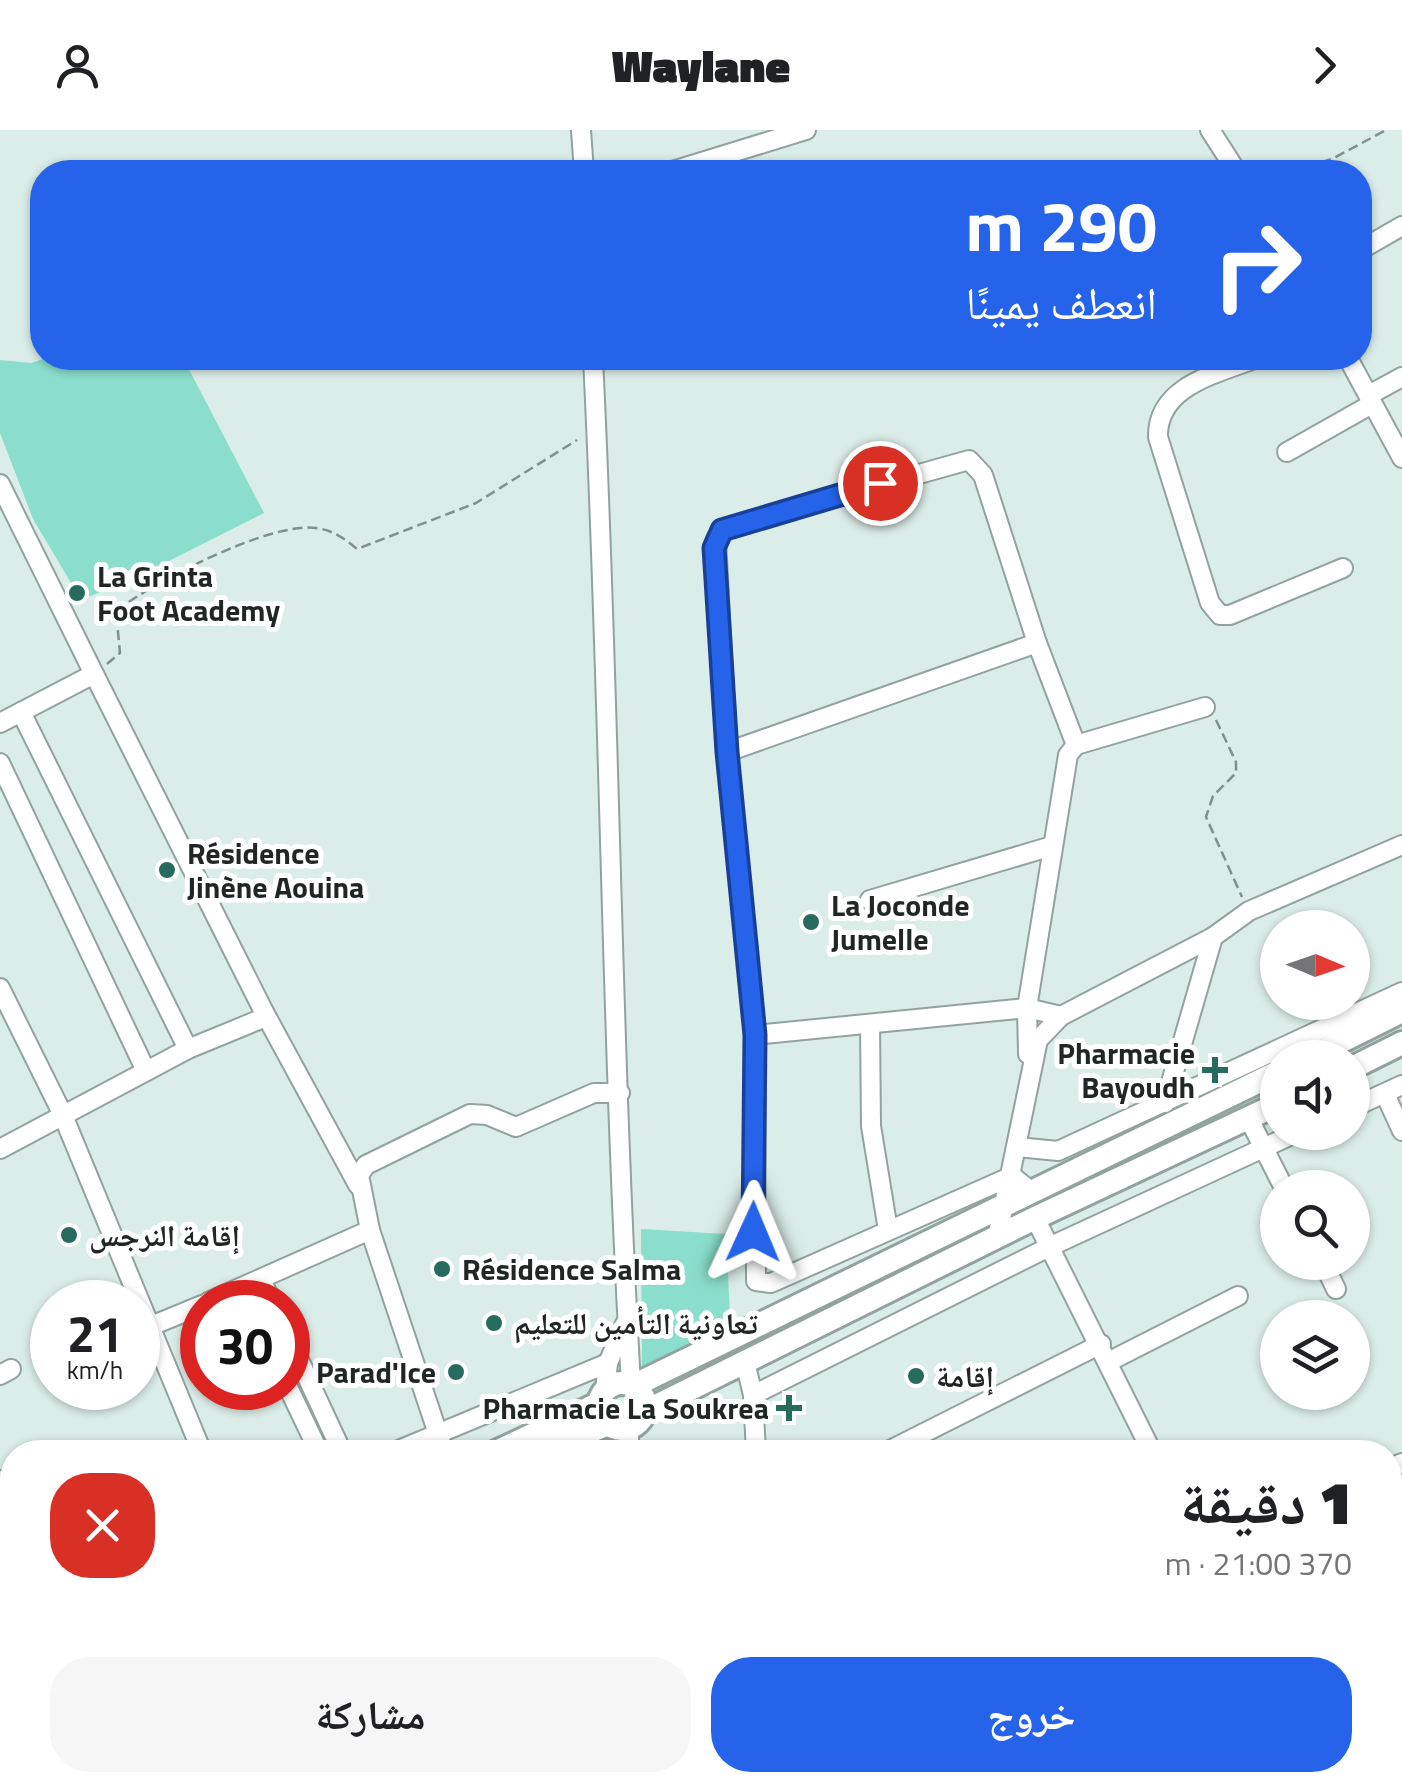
<!DOCTYPE html>
<html lang="ar">
<meta charset="utf-8">
<style>
:root{--surface:#fff;--page:#f6f6f6;--text:#202124;--muted:#757577;--accent:#2563eb}
body{margin:0;font-family:"Titillium Web","Noto Naskh Arabic",sans-serif;background:var(--page);color:var(--text);direction:rtl;height:100vh;display:flex;flex-direction:column;font-size:38px;white-space:nowrap}
*{box-sizing:border-box;margin:0}
p{font-size:32px;color:var(--muted)}
.icon{flex:none;width:55px;height:55px;fill:none;stroke:currentColor;stroke-width:2;stroke-linecap:round;stroke-linejoin:round}
.map{position:relative;flex:1;overflow:hidden;direction:ltr}
.drawer{position:absolute;left:0px;top:1310px;width:1402px;height:352px;display:flex;flex-direction:column;background:var(--surface);border-radius:40px 40px 0 0;box-shadow:0 2px 8px #0004;direction:rtl}
.drawer>*{flex:none}
.banner{position:absolute;left:30px;top:30px;width:1342px;height:210px;border-radius:40px;box-shadow:0 2px 8px #0004;direction:rtl;background:#2563eb;color:#fff;overflow:hidden}
.needle{width:65px;rotate:92deg}
.controls{position:absolute;left:1260px;top:780px;display:grid;gap:20px}
.controls a{display:grid;place-items:center;width:110px;height:110px;border-radius:50%;background:var(--surface);box-shadow:0 2px 8px #0004;font-size:50px}
.speed{position:absolute;left:30px;top:1150px;display:flex;gap:20px;font-size:50px;font-weight:700;text-align:center}
.speed>*{display:grid;place-content:center;width:130px;height:130px;border-radius:50%;background:var(--surface);box-shadow:0 2px 8px #0004;line-height:1}
.speed small{font-size:25px;font-weight:400}
.speed .limit{border:15px solid #d22;background:#fff;color:#111}
.pin{position:absolute;display:grid;place-items:center;width:85px;height:85px;color:#fff;margin:-42px;border:5px solid #fff;border-radius:50%;box-shadow:0 2px 10px #0007}
.me{position:absolute;width:110px;margin:-55px;rotate:1deg;stroke-linejoin:round;filter:drop-shadow(0 0 8px #0008)}
.turn{display:flex;align-items:center;gap:35px;height:210px;padding:0 50px;font-size:45px}
.turn .icon{width:130px;height:130px;stroke-width:2.5}
.turn b{display:block;font-size:70px;line-height:85px}
.round{display:grid;place-items:center;flex:none;width:105px;height:105px;border-radius:40px;background:var(--page)}
.summary{display:flex;align-items:center;justify-content:space-between;height:170px;padding:0 50px}
h1{font-size:60px;font-weight:800;line-height:75px}
.primary-button{display:flex;gap:20px;margin-top:auto;padding:20px 50px}
.primary-button a{flex:1;height:115px;border-radius:40px;background:var(--accent);color:#fff;font-size:40px;font-weight:800;line-height:115px;text-align:center}
.primary-button a+a{background:var(--page);color:var(--text)}
header{display:flex;justify-content:space-between;align-items:center;height:130px;padding:0 50px;background:var(--surface);font-size:45px;font-weight:800}
.map>svg:first-child{display:block}
</style>
<header><svg class="icon" aria-label="forward" viewBox="0 0 24 24"><path d="M9 5l7 7-7 7"/></svg>Waylane<svg class="icon" aria-label="person" viewBox="0 0 24 24"><circle cx="12" cy="8" r="4"/><path d="M4 21q1-7 8-7t8 7"/></svg></header>
<div class="map">
<svg width="1402" height="1661" viewBox="0 0 1402 1661">
<rect width="100%" height="100%" fill="#dbede8"/>
<!-- built -->
<polygon fill="#c8e2db" points="1402,1433 1402,1579 1390,1573 1390,1439"/>
<!-- green -->
<g fill="#8adecb">
<polygon points="46,228 183,228 264,383 161,435 119,442 123,452 91,466 77,463 33,389 0,303 0,230 31,233"/>
<polygon points="641,1099 726,1104 731,1205 642,1247"/>
<polygon points="0,1407 12,1435 12,1535 0,1542"/>
</g>
<g fill="none" stroke-linecap="round" stroke-linejoin="round">
<defs>
<g id="minor">
<polyline points="581,0 584,42"/>
<polyline points="1210,0 1237,42"/>
<polyline points="669,42 806,0"/>
<polyline points="1360,120 1402,96"/>
<path d="M593,228c17,342 18,684 38,1026"/>
<path d="M1257,228c-41,16 -100,28 -99,79l52,166 10,12h10l113,-47"/>
<polyline points="1348,228 1402,328"/>
<polyline points="1369,265 1402,247"/>
<polyline points="1287,322 1372,274"/>
<polyline points="0,354 94,544"/>
<polyline points="21,582 188,919"/>
<polyline points="0,593 94,544 264,882 261,889 188,919 0,1019"/>
<polyline points="727,622 1037,513"/>
<polyline points="0,633 146,941"/>
<polyline points="870,770 1052,716"/>
<polyline points="0,858 62,983 202,1322"/>
<polyline points="264,882 358,1055"/>
<polyline points="1061,886 1213,807 1249,781 1402,715"/>
<polyline points="870,895 871,996 888,1100"/>
<polyline points="755,905 1027,878 1028,924"/>
<polyline points="1385,964 1402,1001"/>
<polyline points="1165,973 1213,807"/>
<polyline points="1352,978 1402,955"/>
<polyline points="1249,989 1284,1058"/>
<polyline points="1017,1017 1058,1021 1402,862"/>
<polyline points="1033,1063 1012,1046 771,1153 756,1151 755,905 727,622 716,409 722,400 734,396 969,330 983,345 1037,513 1076,615"/>
<polyline points="1035,1088 1152,1322"/>
<polyline points="997,1108 1038,910 1061,886 1027,878 1068,625 1076,615 1205,577"/>
<polyline points="1323,1132 1336,1159"/>
<polyline points="261,1150 272,1172"/>
<polyline points="208,1172 370,1100"/>
<polyline points="151,1196 202,1175"/>
<polyline points="288,1206 342,1322"/>
<polyline points="1110,1231 1238,1166"/>
<polyline points="745,1232 753,1265 756,1322"/>
<polyline points="0,1245 11,1239"/>
<polyline points="288,1257 319,1322"/>
<polyline points="605,1260 608,1233 625,1194"/>
<polyline points="753,1265 1049,1117 1298,1002"/>
<polyline points="629,1298 629,1322"/>
<polyline points="394,1322 608,1233"/>
<polyline points="444,1322 370,1100 359,1045 366,1035 470,984 487,985 516,997 594,963 620,963"/>
<polyline points="886,1322 1101,1214"/>
<polyline points="1390,1338 1402,1333"/>
<polyline points="0,1350 12,1377"/>
<polyline points="1390,1451 1402,1445"/>
<polyline points="1392,1553 1402,1543"/>
<polyline points="0,1603 12,1599"/>
<polyline points="1390,1644 1402,1634"/>
<polyline points="125,1650 130,1661"/>
<polyline points="341,1650 347,1661"/>
<polyline points="528,1650 533,1661"/>
<polyline points="640,1650 640,1661"/>
<polyline points="1274,1650 1281,1661"/>
<polyline points="1101,1661 1141,1650"/>
</g>
<g id="major">
<polyline points="1308,928 1402,881"/>
<polyline points="1352,938 1402,913"/>
<circle cx="622" cy="1276" r="23"/>
<polyline points="633,1256 1278,942"/>
<polyline points="644,1282 1035,1088 1278,974"/>
<polyline points="496,1322 598,1274"/>
<polyline points="543,1322 608,1294"/>
<polyline points="0,1549 12,1545"/>
<polyline points="0,1574 12,1570"/>
</g>
</defs>
<!-- minor casing -->
<use href="#minor" stroke="#92a39f" stroke-width="22"/>
<!-- major casing -->
<use href="#major" stroke="#92a39f" stroke-width="28"/>
<!-- path -->
<g stroke="#838f8c" stroke-width="2.5" stroke-dasharray="10 5" stroke-linecap="butt">
<polyline points="1293,42 1334,28 1386,0"/>
<path d="M107,534l13,-11 -4,-42c38,-29 152,-89 200,-83 17,2 29,11 41,21l119,-46 101,-63"/>
<polyline points="1216,590 1236,632 1236,643 1213,666 1206,687 1242,767"/>
</g>
<!-- minor -->
<use href="#minor" stroke="#fff" stroke-width="18"/>
<!-- major -->
<use href="#major" stroke="#fff" stroke-width="22"/>
</g>
<g fill="none" stroke-linecap="round" stroke-linejoin="round">
<defs>
<polyline id="route" points="753,1102 755,905 727,622 714,418 722,400 880,353"/>
</defs>
<!-- route casing -->
<use href="#route" stroke="#184099" stroke-width="25"/>
<!-- route -->
<use href="#route" stroke="#2563eb" stroke-width="18"/>
</g>
<!-- markers -->
<g fill="#266b5d" stroke="#fff" stroke-width="4">
<circle cx="77" cy="463" r="10"/>
<circle cx="167" cy="740" r="10"/>
<circle cx="811" cy="792" r="10"/>
<path d="M1210 925h10v10h10v10h-10v10h-10v-10h-10v-10h10z"/>
<circle cx="69" cy="1105" r="10"/>
<circle cx="442" cy="1139" r="10"/>
<circle cx="494" cy="1193" r="10"/>
<circle cx="456" cy="1242" r="10"/>
<circle cx="916" cy="1246" r="10"/>
<path d="M784 1263h10v10h10v10h-10v10h-10v-10h-10v-10h10z"/>
</g>
<g text-anchor="middle" dominant-baseline="central" stroke-width="10" stroke-linejoin="round" paint-order="stroke">
<!-- poi labels -->
<g font-size="30" font-weight="bold" fill="#1f2624" stroke="#fff" text-anchor="start">
<text x="97" y="446">La Grinta<tspan x="97" dy="34">Foot Academy</tspan></text>
<text x="187" y="723">Résidence<tspan x="187" dy="34">Jinène Aouina</tspan></text>
<text x="831" y="775">La Joconde<tspan x="831" dy="34">Jumelle</tspan></text>
<text x="1195" y="923" text-anchor="end">Pharmacie<tspan x="1195" dy="34">Bayoudh</tspan></text>
<text x="89" y="1105">إقامة النرجس</text>
<text x="462" y="1139">Résidence Salma</text>
<text x="514" y="1193">تعاونية التأمين للتعليم</text>
<text x="436" y="1242" text-anchor="end">Parad'Ice</text>
<text x="936" y="1246">إقامة</text>
<text x="769" y="1278" text-anchor="end">Pharmacie La Soukrea</text>
</g>
</g>
</svg>
<div class="controls">
<a><svg class="needle" viewBox="-14 -14 28 28"><path d="M0-13l5 13h-10z" fill="#e53935"/><path d="M0 13l5-13h-10z" fill="#757577"/></svg></a>
<a><svg class="icon" aria-label="sound" viewBox="0 0 24 24"><path d="M4 9h4l5-4v14l-5-4H4zM17 9q2 3 0 6"/></svg></a>
<a><svg class="icon" aria-label="search" viewBox="0 0 24 24"><circle cx="10" cy="10" r="6"/><path d="M15 15l6 6"/></svg></a>
<a><svg class="icon" aria-label="layers" viewBox="0 0 24 24"><path d="M12 4l9 5-9 5-9-5zM3 14l9 5 9-5"/></svg></a>
</div>
<div class="speed"><div>21<small>km/h</small></div><div class="limit">30</div></div>
<div class="pin" style="left:880px;top:353px;background:#d93025"><svg class="icon" aria-label="arrive" viewBox="0 0 24 24"><path d="M6 21V4h12l-3 4 3 4H6"/></svg></div>
<svg class="me" style="left:753px;top:1102px" viewBox="-20 -20 40 40"><path d="M0-17L14 15 0 8-14 15z" fill="#2563eb" stroke="#fff" stroke-width="4"/></svg>
<div class="banner">
<div class="turn"><svg class="icon" aria-label="right" viewBox="0 0 24 24"><path d="M7 20v-9h11M14 6l5 5-5 5"/></svg><div><b>290 m</b>انعطف يمينًا</div></div>
</div>
<section class="drawer">
<div class="summary"><div><h1>1 دقيقة</h1><p>370 m · 21:00</p></div><a class="round" style="background:#d93025;color:#fff"><svg class="icon" aria-label="close" viewBox="0 0 24 24"><path d="M6 6l12 12M18 6L6 18"/></svg></a></div>
<div class="primary-button"><a>خروج</a><a>مشاركة</a></div>
</section>
</div>
